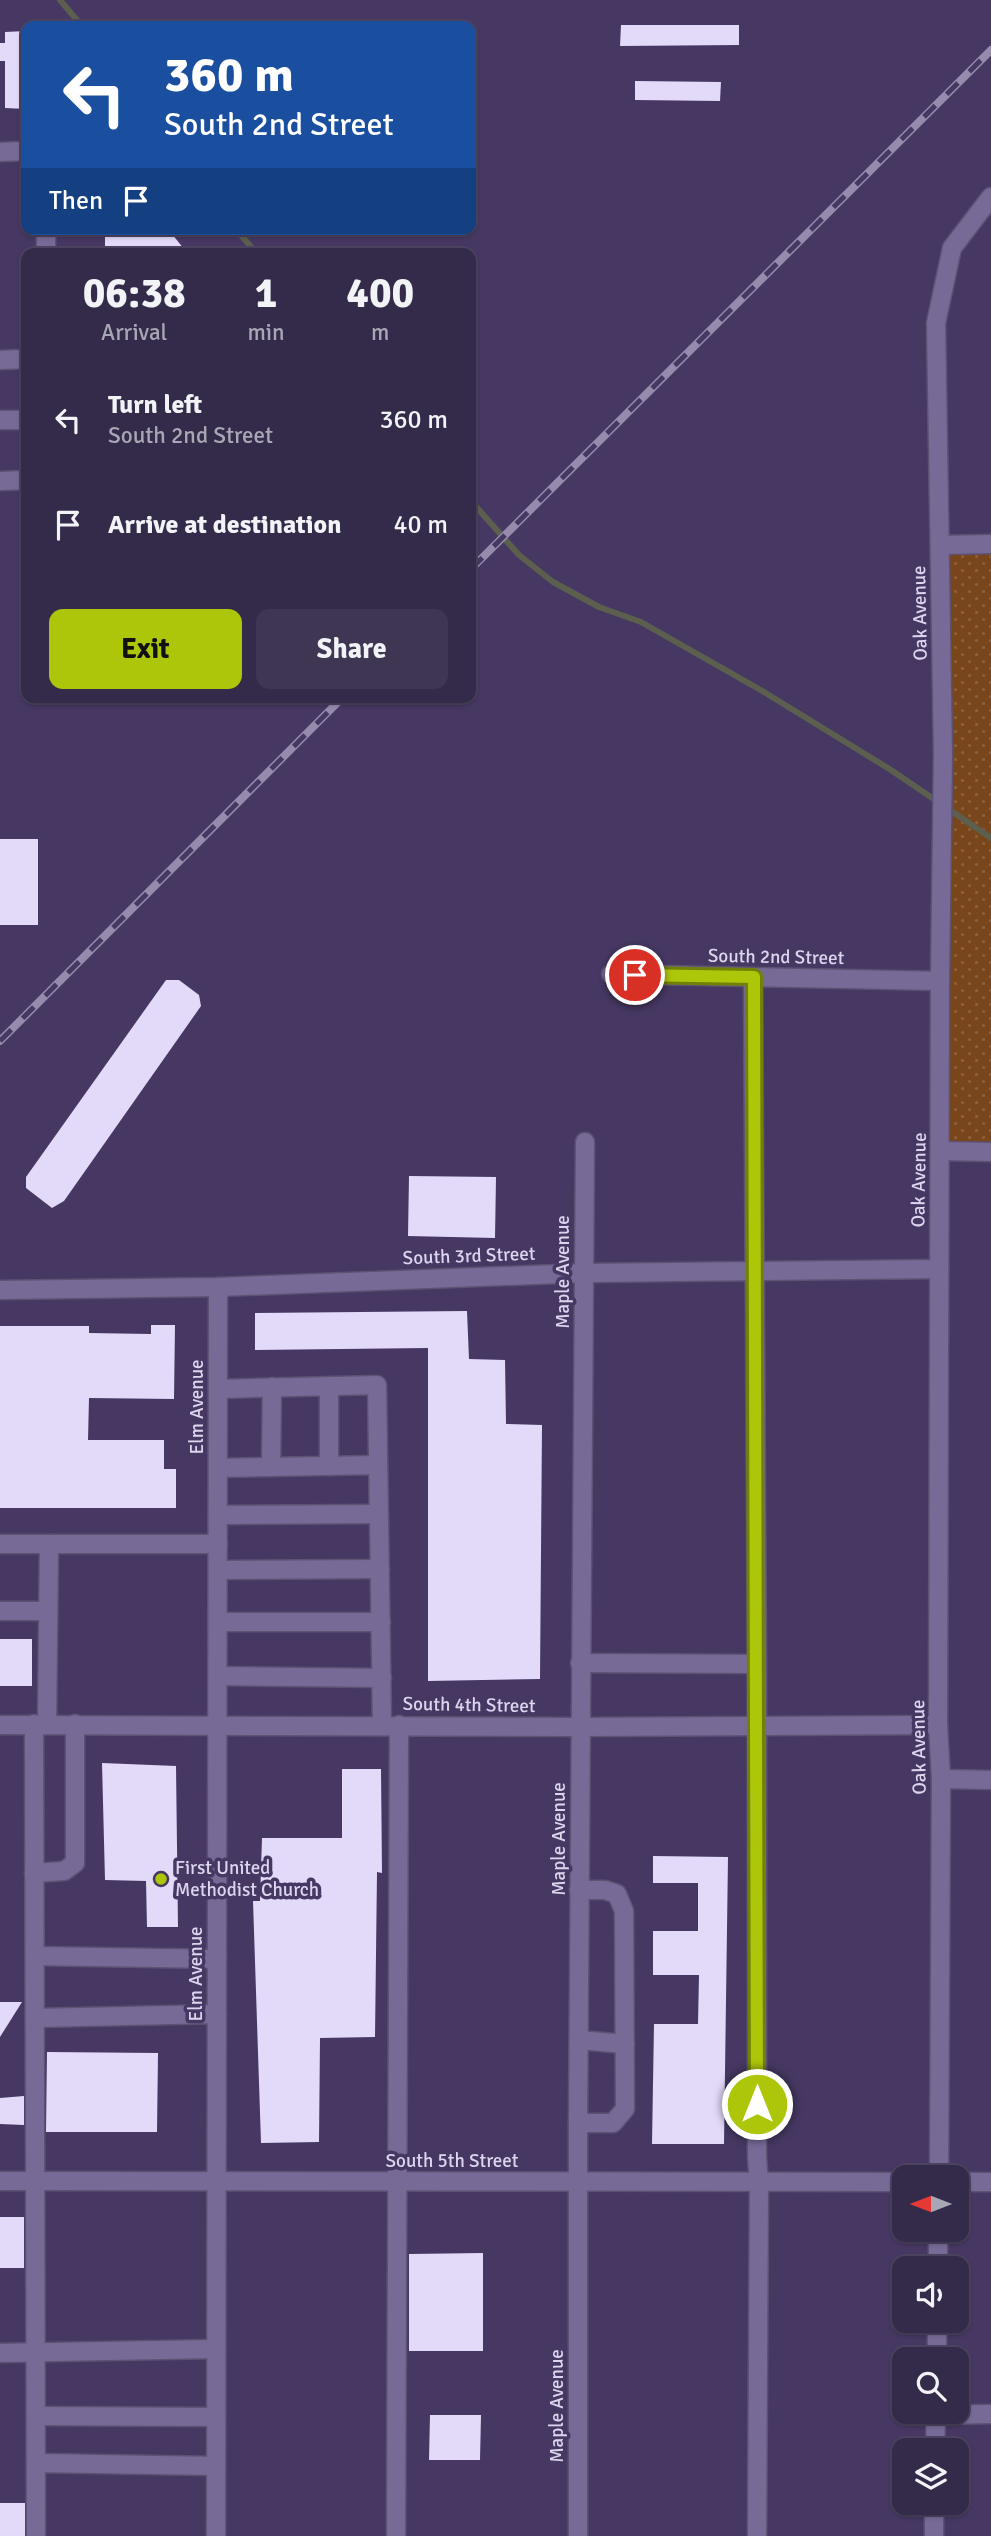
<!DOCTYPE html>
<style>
:root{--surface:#342a4a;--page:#3f3654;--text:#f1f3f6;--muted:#a9a7b5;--line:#4e4662;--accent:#aec60a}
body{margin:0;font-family:Signika,sans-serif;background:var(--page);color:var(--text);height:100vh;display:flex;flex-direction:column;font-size:26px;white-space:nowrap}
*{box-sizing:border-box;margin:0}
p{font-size:23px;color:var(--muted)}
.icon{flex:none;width:38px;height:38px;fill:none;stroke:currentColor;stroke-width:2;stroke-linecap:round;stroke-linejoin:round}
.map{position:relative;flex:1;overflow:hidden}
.panel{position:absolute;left:21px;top:248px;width:455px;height:455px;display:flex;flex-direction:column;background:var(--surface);border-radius:14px;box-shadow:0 2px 5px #0004,0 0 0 2px var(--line)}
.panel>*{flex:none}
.hud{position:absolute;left:21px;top:21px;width:455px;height:214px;border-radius:14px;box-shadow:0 2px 5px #0004,0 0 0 2px var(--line);background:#1a4fa0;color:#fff;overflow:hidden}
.needle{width:46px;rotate:270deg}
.controls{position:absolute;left:892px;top:2165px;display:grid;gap:14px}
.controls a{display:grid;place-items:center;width:77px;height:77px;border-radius:14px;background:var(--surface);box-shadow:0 2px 5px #0004,0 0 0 2px var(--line);font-size:35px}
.pin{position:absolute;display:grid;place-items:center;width:60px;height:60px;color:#fff;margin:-30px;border:4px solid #fff;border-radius:50%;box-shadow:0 2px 7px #0007}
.me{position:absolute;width:77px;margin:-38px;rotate:0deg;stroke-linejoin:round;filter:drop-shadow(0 0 5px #0008)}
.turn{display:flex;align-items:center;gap:24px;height:147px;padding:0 28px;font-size:32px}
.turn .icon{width:91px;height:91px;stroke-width:2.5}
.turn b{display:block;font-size:49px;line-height:60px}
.then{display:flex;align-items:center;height:66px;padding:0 28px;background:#0003;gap:14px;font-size:26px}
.eta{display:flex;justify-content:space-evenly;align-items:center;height:119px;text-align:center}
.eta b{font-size:42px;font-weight:800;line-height:49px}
.button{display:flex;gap:14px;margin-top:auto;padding:14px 28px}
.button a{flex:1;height:80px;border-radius:14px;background:var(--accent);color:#111;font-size:28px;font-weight:800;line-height:80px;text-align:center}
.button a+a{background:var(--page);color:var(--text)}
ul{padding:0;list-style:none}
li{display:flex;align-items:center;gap:21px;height:105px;padding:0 28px}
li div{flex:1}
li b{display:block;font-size:26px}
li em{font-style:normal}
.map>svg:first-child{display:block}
</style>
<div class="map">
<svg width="991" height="2536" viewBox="0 0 991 2536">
<defs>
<pattern id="park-dots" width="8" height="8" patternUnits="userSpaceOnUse" patternTransform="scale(1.75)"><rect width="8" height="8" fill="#78461a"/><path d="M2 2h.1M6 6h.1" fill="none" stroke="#8b603c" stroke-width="1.8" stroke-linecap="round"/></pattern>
</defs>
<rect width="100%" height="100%" fill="#463862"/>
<!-- park -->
<polygon fill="url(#park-dots)" points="991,544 991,1152 941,1151 940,545"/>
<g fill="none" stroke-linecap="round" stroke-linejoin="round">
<!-- stream -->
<g stroke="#5c5e4e" stroke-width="6">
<polyline points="60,0 82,26"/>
<polyline points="236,229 257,254"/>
<polyline points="471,501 519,555 553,582 599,607 641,622 764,692 891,770 991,838"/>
</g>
</g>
<!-- building -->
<g fill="#e3daf9">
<polygon points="621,25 739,25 739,45 620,46"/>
<polygon points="26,31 26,109 5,108 5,61 0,61 0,43 5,43 5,32"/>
<polygon points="635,81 721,82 720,101 635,100"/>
<polygon points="105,229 168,229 188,254 105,254"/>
<rect x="0" y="839" width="38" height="86"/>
<polygon points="166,980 179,980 199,995 201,1006 64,1201 52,1208 26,1188 26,1177"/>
<polygon points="409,1176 496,1177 495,1238 408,1236"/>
<polygon points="467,1311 469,1359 505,1360 506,1424 542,1425 540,1679 428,1681 428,1348 255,1350 255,1313"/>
<polygon points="151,1325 175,1325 174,1399 89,1398 88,1440 164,1440 164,1469 176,1469 176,1508 0,1508 0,1326 89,1326 89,1333 151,1334"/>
<rect x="0" y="1639" width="32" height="47"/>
<polygon points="102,1763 176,1766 178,1927 147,1927 146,1881 105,1880"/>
<polygon points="342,1769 381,1769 382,1873 377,1872 375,2037 320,2038 319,2142 261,2143 253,1901 260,1901 262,1838 342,1838"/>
<polygon points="653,1856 728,1857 724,2144 652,2144 654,2024 698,2024 699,1975 653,1975 653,1931 698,1931 698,1883 653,1883"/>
<polygon points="0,2002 22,2002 0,2037"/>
<polygon points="47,2052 158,2053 157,2132 46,2132"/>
<polygon points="24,2096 24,2125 0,2124 0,2098"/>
<rect x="0" y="2217" width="24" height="51"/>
<polygon points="483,2253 483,2351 409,2351 409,2254"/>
<polygon points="430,2415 481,2415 480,2460 429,2460"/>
<rect x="0" y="2503" width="25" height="33"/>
</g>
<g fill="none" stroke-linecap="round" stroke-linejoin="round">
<defs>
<g id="minor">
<polyline points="0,152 26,151"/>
<polyline points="46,229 46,254"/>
<polyline points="0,360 26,359"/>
<polyline points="0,420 26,420"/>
<polyline points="0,481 26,480"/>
<polyline points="940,545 991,544"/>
<polyline points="611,974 940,981"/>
<polyline points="753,977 757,1664 757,2157 759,2183 757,2536"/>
<polyline points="941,1151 991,1152"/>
<polyline points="0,1290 218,1287 584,1273 939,1269"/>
<polyline points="329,1386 329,1466"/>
<polyline points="218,1389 377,1385 382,1725"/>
<polyline points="271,1467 272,1387"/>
<polyline points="218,1468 378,1465"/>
<polyline points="218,1515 379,1514"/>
<polyline points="0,1544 218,1544"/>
<polyline points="218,1570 380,1569"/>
<polyline points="0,1611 48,1611"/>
<polyline points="218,1622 381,1622"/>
<polyline points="580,1663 757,1664"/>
<polyline points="218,1676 382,1678"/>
<polyline points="34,1724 36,2536"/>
<polyline points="47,1724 49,1544"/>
<polyline points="0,1725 580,1727 938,1725"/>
<polyline points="941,1779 991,1780"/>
<polyline points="34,1873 64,1871 75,1863 75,1724"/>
<polyline points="35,1956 217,1959"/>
<polyline points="35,2018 217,2014"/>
<polyline points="579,2040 625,2044"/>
<polyline points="578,2123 613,2123 625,2109 624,1911 617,1894 605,1890 579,1890"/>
<polyline points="939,2177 941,1779 938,1725 940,981 943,754 936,323 952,248 991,197"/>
<polyline points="0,2181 905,2182"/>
<polyline points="957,2182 991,2182"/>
<polyline points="938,2268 938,2230"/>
<polyline points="0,2353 216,2349"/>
<polyline points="937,2359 937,2320"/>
<polyline points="936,2415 991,2414"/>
<polyline points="36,2416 216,2417"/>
<polyline points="935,2450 936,2412"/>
<polyline points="36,2463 216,2466"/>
<polyline points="216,2536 218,1287"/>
<polyline points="396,2536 399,1725"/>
<polyline points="578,2536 578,2123 585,1142"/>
<polyline points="934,2536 934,2502"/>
</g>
</defs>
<!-- minor casing -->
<use href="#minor" stroke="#5d5274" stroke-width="21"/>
<!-- minor -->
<use href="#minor" stroke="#786a97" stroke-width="18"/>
<defs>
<g id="rail">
<polyline points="471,569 991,50"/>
<polyline points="0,1041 342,698"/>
</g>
</defs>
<!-- rail casing -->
<use href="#rail" stroke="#968bac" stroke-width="8"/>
<!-- rail -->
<use href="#rail" stroke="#463862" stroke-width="5" stroke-dasharray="16" stroke-linecap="butt"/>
</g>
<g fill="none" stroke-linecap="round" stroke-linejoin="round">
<defs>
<polyline id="route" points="635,975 754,977 757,2104"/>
</defs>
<!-- route casing -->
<use href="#route" stroke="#718106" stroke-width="18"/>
<!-- route -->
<use href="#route" stroke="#aec60a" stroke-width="12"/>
</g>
<!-- markers -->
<circle fill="#aec60a" stroke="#463862" stroke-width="2.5" cx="161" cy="1879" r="7"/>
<g text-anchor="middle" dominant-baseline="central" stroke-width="7" stroke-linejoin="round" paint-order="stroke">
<!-- street labels -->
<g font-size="19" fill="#dcd5ee" stroke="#463862">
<text transform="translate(920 613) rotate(-91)">Oak Avenue</text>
<text transform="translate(776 957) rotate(1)">South 2nd Street</text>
<text transform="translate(919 1180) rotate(-89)">Oak Avenue</text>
<text transform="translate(469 1256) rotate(-2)">South 3rd Street</text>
<text transform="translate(563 1272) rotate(-90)">Maple Avenue</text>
<text transform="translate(197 1407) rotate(-90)">Elm Avenue</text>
<text transform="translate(469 1705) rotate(1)">South 4th Street</text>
<text transform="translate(919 1747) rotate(-91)">Oak Avenue</text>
<text transform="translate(559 1839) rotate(-90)">Maple Avenue</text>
<text transform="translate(196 1974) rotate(-90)">Elm Avenue</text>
<text x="452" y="2161">South 5th Street</text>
<text transform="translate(557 2406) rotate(-90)">Maple Avenue</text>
</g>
<!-- poi labels -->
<g font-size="19" fill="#dcd5ee" stroke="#463862" text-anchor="start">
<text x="175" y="1868">First United<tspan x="175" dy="22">Methodist Church</tspan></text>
</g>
</g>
</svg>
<div class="controls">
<a><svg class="needle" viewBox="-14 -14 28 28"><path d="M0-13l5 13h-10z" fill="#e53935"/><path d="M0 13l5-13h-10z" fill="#a9a7b5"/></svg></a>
<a><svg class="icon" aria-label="sound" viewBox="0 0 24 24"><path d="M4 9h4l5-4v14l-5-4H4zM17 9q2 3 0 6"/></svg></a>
<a><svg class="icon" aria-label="search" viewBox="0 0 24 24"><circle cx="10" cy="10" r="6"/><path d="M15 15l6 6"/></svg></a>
<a><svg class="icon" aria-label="layers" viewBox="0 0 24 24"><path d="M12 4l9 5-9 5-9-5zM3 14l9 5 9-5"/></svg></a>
</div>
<div class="pin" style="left:635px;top:975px;background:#d93025"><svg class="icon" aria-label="arrive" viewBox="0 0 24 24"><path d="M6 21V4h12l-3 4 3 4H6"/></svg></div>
<svg class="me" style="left:757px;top:2104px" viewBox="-20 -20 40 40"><circle r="17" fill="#aec60a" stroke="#fff" stroke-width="3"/><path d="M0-11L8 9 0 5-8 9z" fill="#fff"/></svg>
<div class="hud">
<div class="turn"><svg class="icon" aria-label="left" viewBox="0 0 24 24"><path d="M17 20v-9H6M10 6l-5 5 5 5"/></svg><div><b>360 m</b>South 2nd Street</div></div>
<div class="then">Then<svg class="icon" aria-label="arrive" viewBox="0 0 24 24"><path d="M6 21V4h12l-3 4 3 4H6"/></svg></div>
</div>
<section class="panel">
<div class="eta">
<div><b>06:38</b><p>Arrival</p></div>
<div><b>1</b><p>min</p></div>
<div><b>400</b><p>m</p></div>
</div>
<ul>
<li><svg class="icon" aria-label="left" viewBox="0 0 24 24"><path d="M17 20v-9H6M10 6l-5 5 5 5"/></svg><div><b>Turn left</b><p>South 2nd Street</p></div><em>360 m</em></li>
<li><svg class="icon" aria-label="arrive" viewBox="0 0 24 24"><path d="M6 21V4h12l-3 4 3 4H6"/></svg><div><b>Arrive at destination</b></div><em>40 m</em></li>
</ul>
<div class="button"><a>Exit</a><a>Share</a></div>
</section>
</div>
